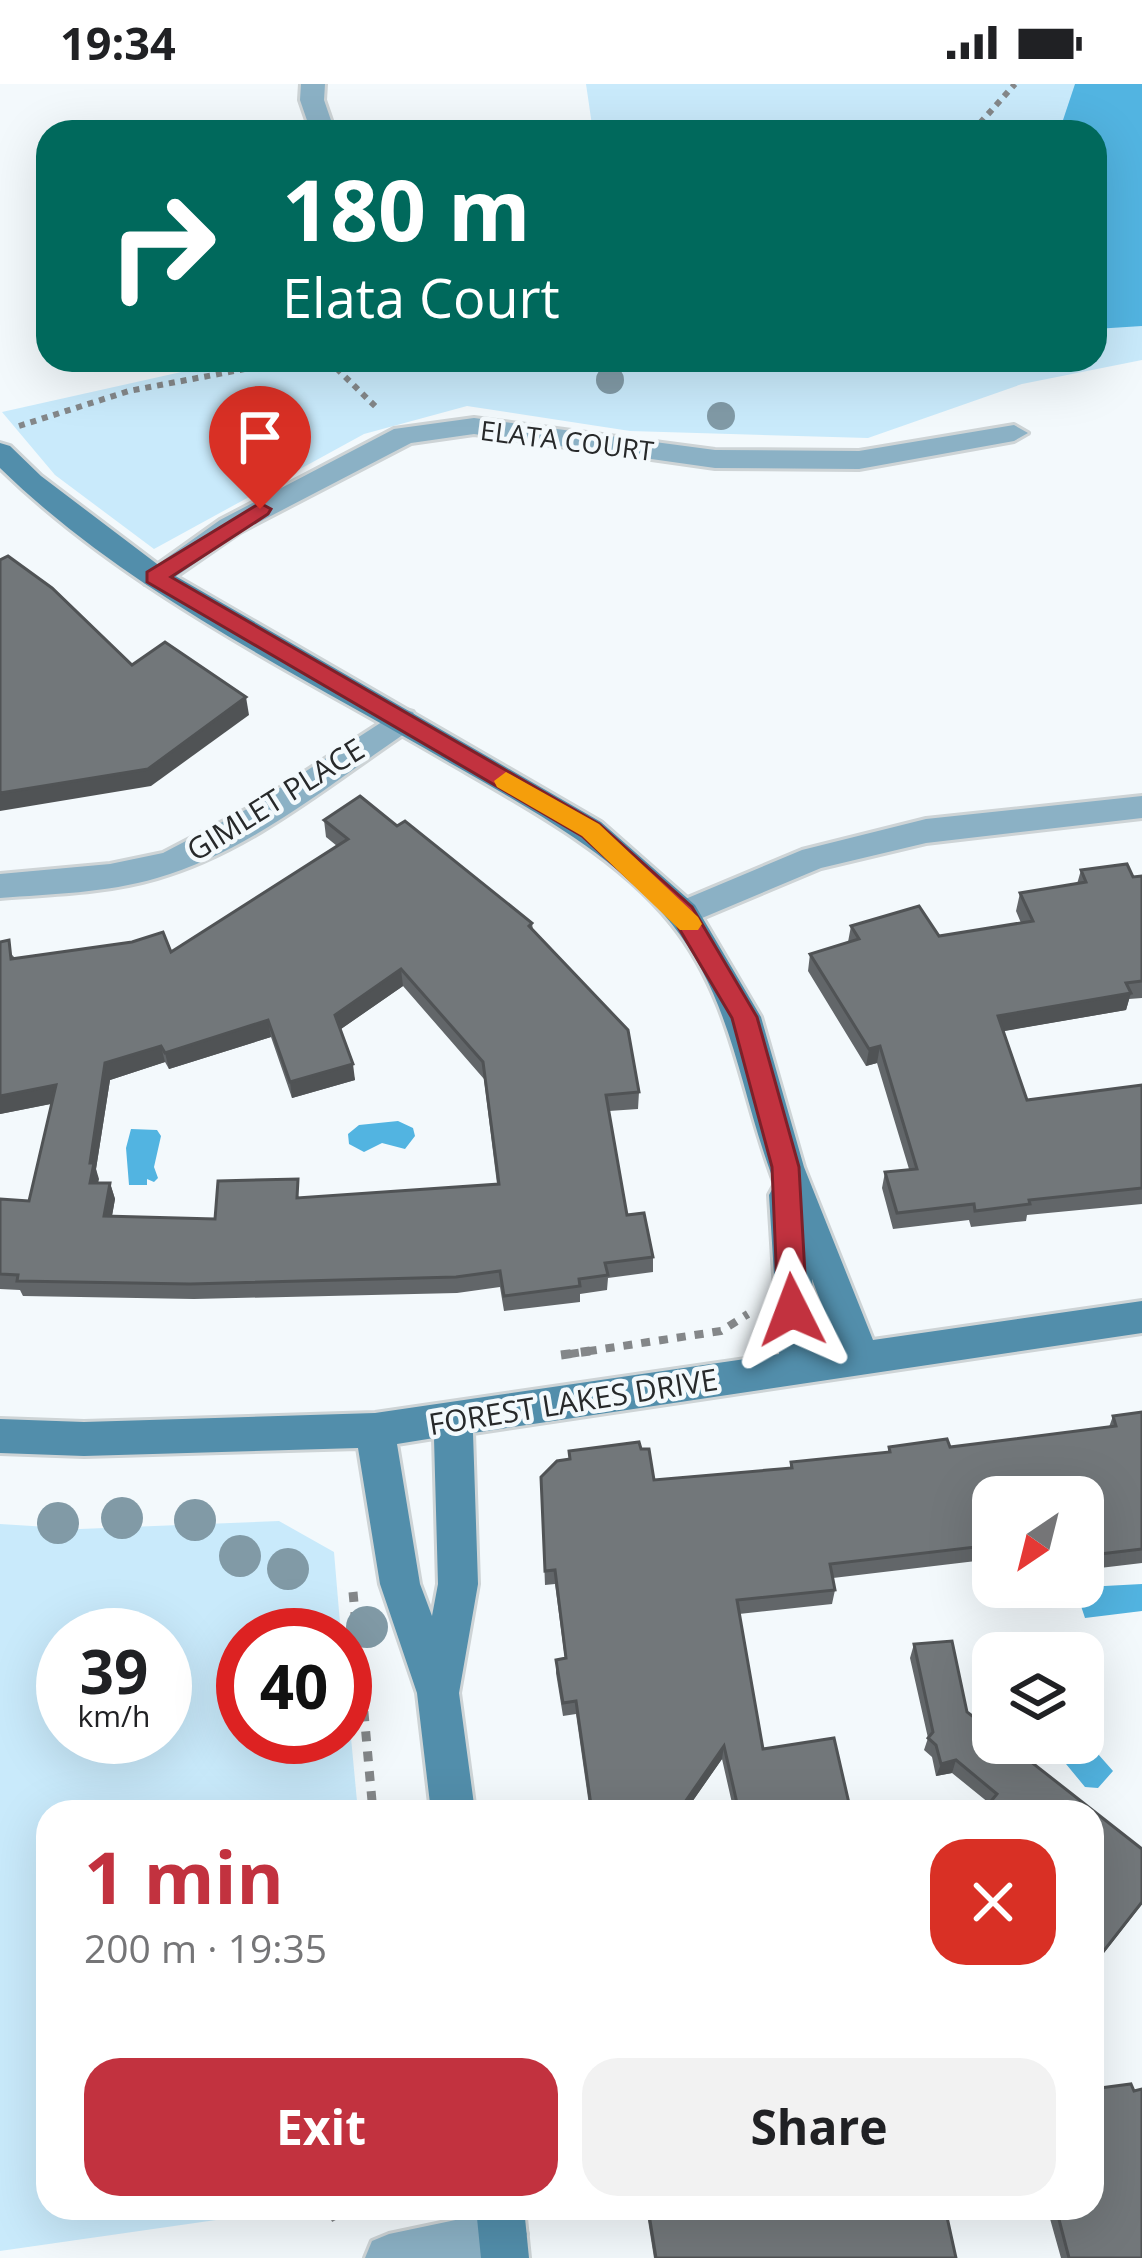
<!DOCTYPE html>
<meta charset="utf-8">
<style>
:root{--surface:#fff;--page:#f2f2f2;--text:#202124;--muted:#757577;--accent:#c2323f}
body{margin:0;font-family:"Open Sans",sans-serif;background:var(--page);color:var(--text);height:100vh;display:flex;flex-direction:column;font-size:45px;white-space:nowrap}
*{box-sizing:border-box;margin:0}
p{font-size:39px;color:var(--muted)}
.icon{flex:none;width:66px;height:66px;fill:none;stroke:currentColor;stroke-width:2;stroke-linecap:round;stroke-linejoin:round}
.map{position:relative;flex:1;overflow:hidden}
.sheet{position:absolute;left:36px;top:1716px;width:1068px;height:420px;display:flex;flex-direction:column;background:var(--surface);border-radius:36px;box-shadow:0 12px 48px #0002}
.sheet>*{flex:none}
.hud{position:absolute;left:36px;top:36px;width:1071px;height:252px;border-radius:36px;box-shadow:0 12px 48px #0002;background:#00695c;color:#fff;overflow:hidden}
.needle{width:78px;rotate:215deg}
.buttons{position:absolute;left:972px;top:1392px;display:grid;gap:24px}
.buttons a{display:grid;place-items:center;width:132px;height:132px;border-radius:24px;background:var(--surface);box-shadow:0 12px 48px #0002;font-size:60px}
.speed{position:absolute;left:36px;top:1524px;display:flex;gap:24px;font-size:60px;font-weight:700;text-align:center}
.speed>*{display:grid;place-content:center;width:156px;height:156px;border-radius:50%;background:var(--surface);box-shadow:0 12px 48px #0002;line-height:1}
.speed small{font-size:30px;font-weight:400}
.speed .limit{border:18px solid #d22;background:#fff;color:#111}
.pin{position:absolute;display:grid;place-items:center;width:102px;height:102px;color:#fff;margin:-123px -51px;border-radius:50% 50% 50% 0;rotate:-45deg;box-shadow:0 0 12px #0007}
.pin .icon{rotate:45deg}
.me{position:absolute;width:132px;margin:-66px;rotate:357deg;stroke-linejoin:round;filter:drop-shadow(0 0 9px #0008)}
.turn{display:flex;align-items:center;gap:42px;height:252px;padding:0 48px;font-size:54px}
.turn .icon{width:156px;height:156px;stroke-width:2.5}
.turn b{display:block;font-size:84px;line-height:102px}
.round{display:grid;place-items:center;flex:none;width:126px;height:126px;border-radius:36px;background:var(--page)}
.overview{display:flex;align-items:center;justify-content:space-between;height:204px;padding:0 48px}
h1{font-size:72px;font-weight:700;line-height:90px;color:var(--accent)}
.cta{display:flex;gap:24px;margin-top:auto;padding:24px 48px}
.cta a{flex:1;height:138px;border-radius:36px;background:var(--accent);color:#fff;font-size:48px;font-weight:700;line-height:138px;text-align:center}
.cta a+a{background:var(--page);color:var(--text)}
.status{display:flex;justify-content:space-between;align-items:center;height:84px;padding:0 60px;background:var(--surface);direction:ltr}
.status svg{height:33px;fill:currentColor}
.map>svg:first-child{display:block}
</style>
<div class="status"><b>19:34</b><svg viewBox="0 0 49 12"><path d="M0 12V9h3v3zM5 12V6h3v6zM10 12V3h3v9zM15 12V0h3v12zM26 1h20v11H26zM47 4h2v5h-2z"/></svg></div>
<div class="map">
<svg width="1142" height="2174" viewBox="0 0 1142 2174">
<rect width="100%" height="100%" fill="#f3f9fc"/>
<!-- green -->
<g fill="#c9eafb" fill-rule="evenodd">
<polygon points="586,0 1142,0 1142,276 1022,300 868,354 630,347 467,322 364,350 154,465 55,391 2,328 235,276 1095,276 1095,48 593,48"/>
<path d="M279,1437l55,31 7,83h-98v102h102v-63l13,138h-310v396h251l-299,43v-727l80,5zM63,1551h102v102h-102z"/>
</g>
<!-- water -->
<g fill="#52b4e1">
<polygon points="1075,0 1142,0 1142,242 1095,245 1095,48 1059,48"/>
<polygon points="398,1037 413,1044 415,1052 405,1065 382,1059 364,1068 349,1060 348,1050 359,1041"/>
<polygon points="131,1045 157,1046 161,1052 154,1083 158,1094 154,1098 147,1095 147,1101 129,1101 126,1064"/>
<polygon points="1142,1500 1142,1527 1085,1534 1077,1510 1086,1503"/>
<polygon points="1083,1653 1113,1687 1098,1704 1085,1703 1052,1663 1033,1660 1083,1659"/>
</g>
<g fill="none" stroke-linecap="round" stroke-linejoin="round">
<defs>
<g id="street">
<polygon points="301,0 325,0 324,16 335,48 311,48 300,16"/>
<polygon points="474,334 715,366 859,367 1014,341 1028,349 1014,357 859,385 715,384 474,350 411,359 240,448 165,500 145,500 140,493 220,436 394,345"/>
<path d="M402,625l11,3 4,8 -4,8c-81,54 -161,123 -256,150 -51,15 -105,16 -157,20v-24l110,-10 53,-11 86,-45z"/>
<polygon points="1142,712 1142,734 926,759 821,784 683,842 671,839 666,830 671,821 802,766 926,735"/>
<polygon points="503,2126 520,2133 527,2150 520,2167 503,2174 365,2174 372,2157 389,2150"/>
</g>
<g id="secondary">
<path d="M0,359l10,3 31,30 124,94 436,252 94,83 66,112 43,150 69,173 269,-39v32l-669,100 5,151 -19,109 16,119h-44l-14,-119 -37,-109 -22,-136 -274,8 -84,-3v-34l84,3 291,-9 404,-59 -10,-159 6,-11c-35,-89 -41,-183 -104,-261 -55,-68 -146,-117 -221,-160 -153,-90 -322,-170 -450,-295zM812,1195l25,67 -20,2zM434,1354l4,146 -6,32 -12,-32 -23,-140z"/>
<polygon points="476,2124 524,2124 529,2174 481,2174"/>
</g>
</defs>
<!-- street casing -->
<use href="#street" stroke="#ced4d6" stroke-width="6"/>
<!-- secondary casing -->
<use href="#secondary" stroke="#ced4d6" stroke-width="6"/>
<!-- path-far2 -->
<g stroke="#848789" stroke-width="6" stroke-dasharray="6 6" stroke-linecap="butt">
<polyline points="972,48 1015,0"/>
<polyline points="328,276 378,325"/>
<polyline points="19,342 129,307 292,276"/>
</g>
<!-- path-far1 -->
<polyline stroke="#848789" stroke-width="8" stroke-dasharray="9 9" stroke-linecap="butt" points="570,1270 721,1247 748,1230"/>
<!-- path -->
<g stroke="#848789" stroke-width="9" stroke-dasharray="10 10" stroke-linecap="butt">
<polyline points="561,1271 590,1267"/>
<polyline points="353,1508 373,1728"/>
<polyline points="330,2134 348,2124"/>
</g>
<!-- street -->
<use href="#street" fill="#8bb1c5" fill-rule="evenodd"/>
<!-- secondary -->
<use href="#secondary" fill="#528eab" fill-rule="evenodd"/>
</g>
<!-- trees -->
<g fill="#819aa6">
<circle cx="610" cy="296" r="14"/>
<circle cx="721" cy="332" r="14"/>
<circle cx="122" cy="1434" r="21"/>
<circle cx="195" cy="1436" r="21"/>
<circle cx="58" cy="1439" r="21"/>
<circle cx="240" cy="1472" r="21"/>
<circle cx="288" cy="1485" r="21"/>
<circle cx="367" cy="1543" r="21"/>
</g>
<!-- wall -->
<g fill="#626669" fill-rule="evenodd">
<path d="M324,736l73,6 135,97 1,7 106,162 -1,17 -29,2 18,104 26,42v15l-45,6 -1,12 -27,4v8l-76,9 -4,-24 -43,6 -263,6 -171,-3 -3,-6 -20,-1v-90l29,2 22,-97 -51,10v-172l15,16 156,-6 166,-106 -11,-9zM403,902l81,93 13,105 -282,35 -103,-3 3,-17 -5,-16h-12l-2,-14 14,-89 55,-18 4,7 102,-32 21,61 63,-18 -14,-51z"/>
<polygon points="1081,786 1133,793 1142,792 1142,914 1129,915 1126,926 1003,947 1027,1016 1142,1001 1142,1120 1027,1131 1026,1137 971,1143 969,1136 893,1145 882,1104 885,1088 909,1085 877,979 866,982 808,887 810,870 848,858 851,842 939,852 1021,839 1016,827 1020,809 1077,800"/>
<polygon points="1142,1328 1142,1479 1083,1486 1083,1413 993,1413 993,1475 833,1494 835,1506 832,1520 739,1530 763,1665 851,1728 734,1728 722,1675 685,1728 590,1728 576,1630 563,1632 556,1589 556,1576 565,1575 555,1500 545,1501 541,1393 569,1375 569,1367 654,1396 790,1384 791,1378 888,1368 889,1363 950,1363 1109,1343 1113,1332"/>
<polygon points="914,1560 967,1628 1142,1765 1142,1820 1092,1884 989,1719 952,1689 936,1692 932,1673 924,1666 928,1654 910,1574"/>
<polygon points="1134,2007 1142,2174 1061,2174 1047,2124 1092,2124"/>
<polygon points="646,2124 945,2124 956,2174 654,2174"/>
</g>
<!-- shaded-wall -->
<g fill="#505355">
<polygon points="246,613 249,631 151,702 0,727 0,709"/>
<polygon points="401,885 403,902 338,947 335,931"/>
<polygon points="1131,909 1126,926 993,949 998,932"/>
<polygon points="268,936 271,953 169,985 165,969"/>
<polygon points="161,962 165,978 110,996 96,1085 99,1095 95,1114 90,1099 90,1079 105,979"/>
<polygon points="880,962 877,979 866,982 869,965"/>
<polygon points="353,980 355,996 292,1014 290,998"/>
<polygon points="56,1001 60,1018 0,1030 0,1012"/>
<polygon points="110,1099 115,1115 109,1148 104,1132"/>
<polygon points="724,1662 722,1675 685,1728 678,1728"/>
<polygon points="956,1676 952,1689 936,1692 941,1680"/>
</g>
<!-- building -->
<g fill="#72777a" stroke="#505355" stroke-width="3" fill-rule="evenodd">
<polygon points="8,472 52,504 132,581 165,558 246,613 148,685 0,709 0,476"/>
<path d="M360,712l37,30 8,-5 127,102 -3,3 99,104 11,62 -33,3 21,120 17,-2 9,44 -48,6 3,12 -29,4 1,7 -76,10 -4,-25 -44,6 -266,7 -173,-3 1,-6 -18,-1v-75l29,2 27,-116 -56,11v-154l9,-2 2,19 121,-17 31,-10 8,20 177,-113 -24,-19zM401,885l82,93 16,122 -202,14 1,-19 -80,2 -3,38 -111,-3 6,-33h-20l4,-20h-4l15,-100 56,-17 4,7 103,-33 22,62 63,-18 -18,-49z"/>
<polygon points="1127,780 1133,793 1142,792 1142,897 1126,899 1131,909 998,932 1027,1016 1142,1001 1142,1104 1029,1116 1030,1120 975,1127 974,1120 897,1129 885,1088 917,1085 880,962 869,965 810,870 859,855 851,842 919,822 939,852 1033,837 1020,809 1086,798 1081,786"/>
<polygon points="1142,1328 1142,1465 1083,1472 1083,1413 993,1413 993,1461 830,1480 835,1506 737,1516 763,1665 834,1654 851,1728 739,1728 724,1662 678,1728 592,1728 576,1617 563,1619 556,1576 566,1574 555,1486 545,1487 541,1393 557,1377 570,1375 569,1367 639,1358 641,1365 649,1365 654,1396 792,1384 791,1378 890,1368 889,1363 947,1355 950,1363 1116,1342 1113,1332"/>
<polygon points="952,1557 967,1628 993,1648 993,1659 1007,1659 1142,1765 1142,1818 1092,1882 1092,1728 982,1728 997,1710 956,1676 941,1680 936,1661 928,1654 933,1648 914,1560"/>
<polygon points="1131,2000 1134,2007 1142,2005 1142,2174 1069,2174 1056,2124 1092,2124 1092,2005"/>
<polygon points="648,2124 945,2124 956,2174 656,2174"/>
</g>
<!-- route -->
<polygon fill="#c2323f" stroke="#7e2029" stroke-width="3" points="260,419 271,425 268,430 171,493 599,740 692,823 757,933 799,1083 807,1226 802,1234 782,1234 778,1226 772,1083 732,934 674,836 582,752 147,498 147,488"/>
<!-- slow -->
<polygon fill="#f59e0b" points="506,688 599,740 698,833 702,840 698,846 680,846 582,752 497,703 494,697"/>
<g text-anchor="middle" dominant-baseline="central" stroke-width="9" stroke-linejoin="round" paint-order="stroke">
<!-- far-street labels -->
<g font-size="27" fill="#27292a" stroke="#f3f9fc">
<text transform="translate(567 356) rotate(7)">ELATA COURT</text>
</g>
<!-- street labels -->
<g font-size="30" fill="#27292a" stroke="#f3f9fc">
<text transform="translate(275 715) rotate(-32)">GIMLET PLACE</text>
<text transform="translate(573 1317) rotate(-9)">FOREST LAKES DRIVE</text>
</g>
</g>
</svg>
<div class="buttons">
<a><svg class="needle" viewBox="-14 -14 28 28"><path d="M0-13l5 13h-10z" fill="#e53935"/><path d="M0 13l5-13h-10z" fill="#757577"/></svg></a>
<a><svg class="icon" aria-label="layers" viewBox="0 0 24 24"><path d="M12 4l9 5-9 5-9-5zM3 14l9 5 9-5"/></svg></a>
</div>
<div class="speed"><div>39<small>km/h</small></div><div class="limit">40</div></div>
<div class="pin" style="left:260px;top:425px;background:#d93025"><svg class="icon" aria-label="arrive" viewBox="0 0 24 24"><path d="M6 21V4h12l-3 4 3 4H6"/></svg></div>
<svg class="me" style="left:792px;top:1226px" viewBox="-20 -20 40 40"><path d="M0-17L14 15 0 8-14 15z" fill="#c2323f" stroke="#fff" stroke-width="4"/></svg>
<div class="hud">
<div class="turn"><svg class="icon" aria-label="right" viewBox="0 0 24 24"><path d="M7 20v-9h11M14 6l5 5-5 5"/></svg><div><b>180 m</b>Elata Court</div></div>
</div>
<section class="sheet">
<div class="overview"><div><h1>1 min</h1><p>200 m · 19:35</p></div><a class="round" style="background:#d93025;color:#fff"><svg class="icon" aria-label="close" viewBox="0 0 24 24"><path d="M6 6l12 12M18 6L6 18"/></svg></a></div>
<div class="cta"><a>Exit</a><a>Share</a></div>
</section>
</div>
